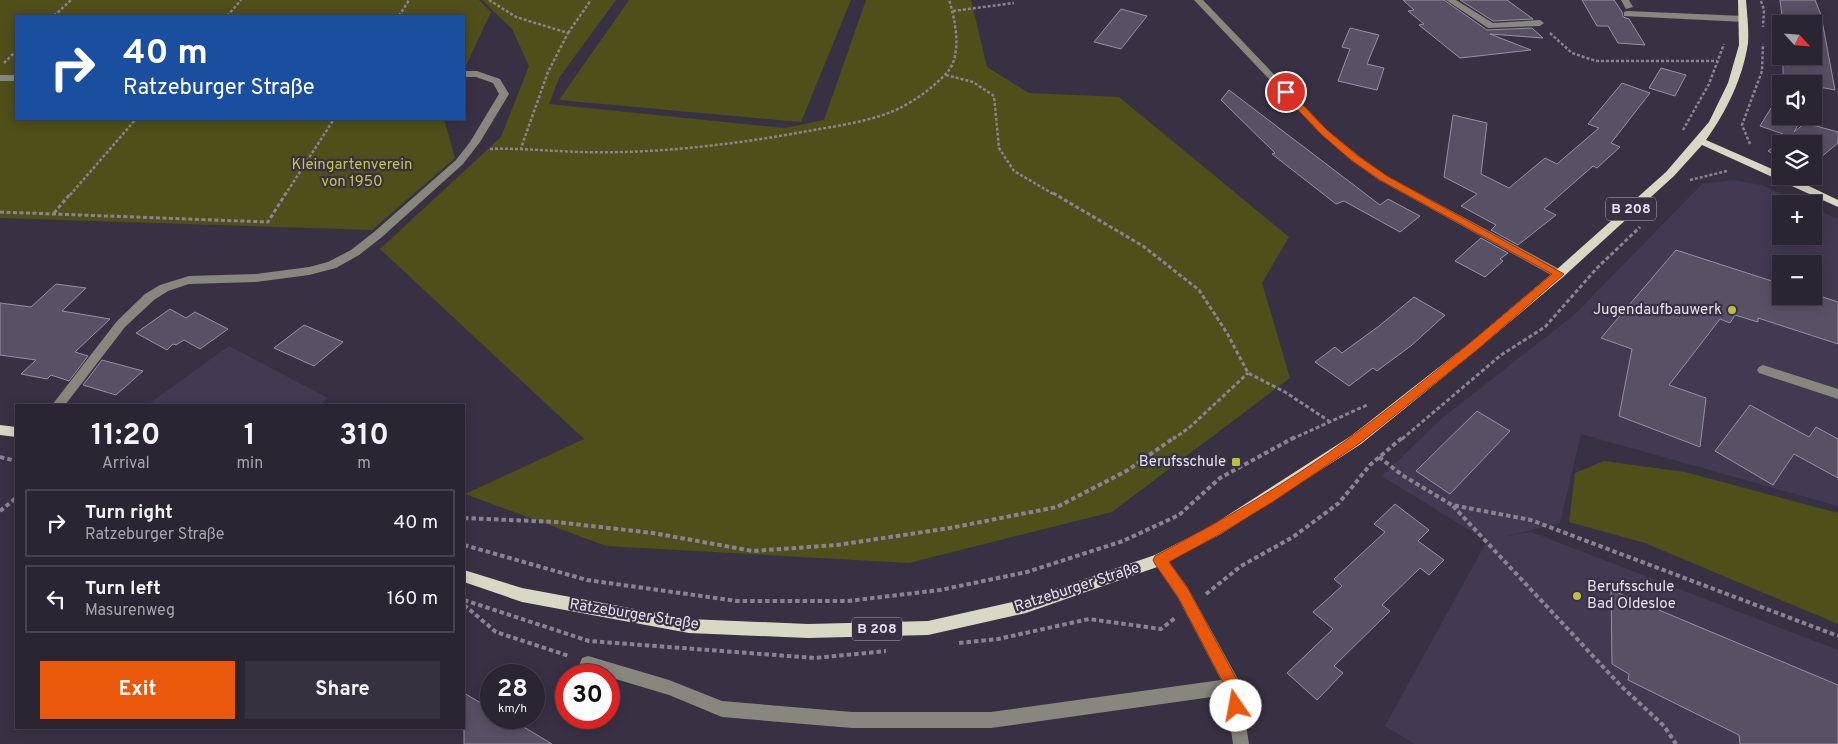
<!DOCTYPE html>
<meta charset="utf-8">
<style>
:root{--surface:#2a2533;--page:#36313f;--text:#f1f3f6;--muted:#a5a5ac;--line:#46424e;--accent:#ea580c}
body{margin:0;font-family:Overpass,sans-serif;background:var(--page);color:var(--text);height:100vh;display:flex;flex-direction:column;font-size:19px;white-space:nowrap}
*{box-sizing:border-box;margin:0}
p{font-size:16px;color:var(--muted)}
.icon{flex:none;width:28px;height:28px;fill:none;stroke:currentColor;stroke-width:2;stroke-linecap:round;stroke-linejoin:round}
.map{position:relative;flex:1;overflow:hidden}
.side{position:absolute;left:15px;top:404px;width:450px;height:325px;display:flex;flex-direction:column;background:var(--surface);border-radius:0px;box-shadow:0 2px 12px #0003,0 0 0 1px var(--line)}
.side>*{flex:none}
.hud{position:absolute;left:15px;top:15px;width:450px;height:105px;border-radius:0px;box-shadow:0 2px 12px #0003,0 0 0 1px var(--line);background:#1a4fa0;color:#fff;overflow:hidden}
.needle{width:32px;rotate:116deg}
.controls{position:absolute;left:1772px;top:15px;display:grid;gap:10px}
.controls a{display:grid;place-items:center;width:50px;height:50px;border-radius:0px;background:var(--surface);box-shadow:0 2px 12px #0003,0 0 0 1px var(--line);font-size:25px}
.speed{position:absolute;left:480px;top:664px;display:flex;gap:10px;font-size:25px;font-weight:700;text-align:center}
.speed>*{display:grid;place-content:center;width:65px;height:65px;border-radius:50%;background:var(--surface);box-shadow:0 2px 12px #0003,0 0 0 1px var(--line);line-height:1}
.speed small{font-size:12px;font-weight:400}
.speed .limit{border:8px solid #d22;background:#fff;color:#111}
.pin{position:absolute;display:grid;place-items:center;width:42px;height:42px;color:#fff;margin:-21px;border:2px solid #fff;border-radius:50%;box-shadow:0 1px 5px #0007}
.me{position:absolute;width:55px;margin:-28px;rotate:348deg;stroke-linejoin:round;filter:drop-shadow(0 0 4px #0008)}
.turn{display:flex;align-items:center;gap:18px;height:105px;padding:0 25px;font-size:22px}
.turn .icon{width:65px;height:65px;stroke-width:2.5}
.turn b{display:block;font-size:35px;line-height:42px}
.eta{display:flex;justify-content:space-evenly;align-items:center;height:85px;text-align:center}
.eta b{font-size:30px;font-weight:700;line-height:35px}
.action{display:flex;gap:10px;margin-top:auto;padding:10px 25px}
.action a{flex:1;height:58px;border-radius:0px;background:var(--accent);color:#fff;font-size:20px;font-weight:700;line-height:58px;text-align:center}
.action a+a{background:var(--page);color:var(--text)}
ul{padding:0;list-style:none}
li{display:flex;align-items:center;gap:15px;height:68px;margin:0 10px 8px;padding:0 15px;border:2px solid var(--line);border-radius:0px}
li div{flex:1}
li b{display:block;font-size:19px}
li em{font-style:normal}
.map>svg:first-child{display:block}
</style>
<div class="map">
<svg width="1838" height="744" viewBox="0 0 1838 744">
<rect width="100%" height="100%" fill="#383144"/>
<!-- built -->
<g fill="#433952" fill-rule="evenodd">
<path d="M1733,180l29,5 42,19h-23v32h33v-28l24,11v287l-257,-72 -21,89 -53,13 24,-4 307,118v94h-423l-30,-18 102,-185 -105,-65 59,-57 133,-104 128,-131zM1781,264h33v32h-33z"/>
<polygon points="229,346 328,398 319,405 147,405"/>
</g>
<!-- green -->
<g fill="#4e4f19">
<polygon points="0,0 479,0 491,12 464,70 464,16 16,16 16,119 444,119 455,158 372,230 0,218"/>
<polygon points="482,0 616,0 559,78 549,104 784,128 824,120 866,0 971,0 987,67 1029,93 1119,97 1289,237 1262,283 1290,378 1112,512 909,563 606,546 465,494 584,439 380,249 501,137 529,66 512,29"/>
<polygon points="629,0 851,0 801,122 559,100"/>
<polygon points="1604,461 1685,472 1838,513 1838,624 1645,543 1569,522 1575,473"/>
</g>
<!-- building -->
<g fill="#585064" stroke="#978fa5">
<polygon points="1403,0 1444,0 1487,30 1532,28 1543,38 1490,34 1531,50 1460,58 1419,25 1424,24 1408,11 1414,10"/>
<polygon points="1460,0 1507,0 1533,19 1493,21"/>
<polygon points="1582,0 1614,0 1622,12 1623,17 1629,19 1645,45 1618,43 1608,26 1597,26"/>
<polygon points="1780,0 1815,0 1821,15 1835,90 1819,87 1814,98 1814,84 1783,84 1783,65 1789,66 1788,56 1814,56 1814,24 1783,24"/>
<polygon points="1121,9 1147,16 1121,49 1094,42"/>
<polygon points="1350,28 1379,35 1367,64 1384,68 1377,90 1338,81 1350,49 1342,47"/>
<polygon points="1661,68 1686,75 1675,96 1649,88"/>
<polygon points="1622,83 1650,93 1611,143 1620,147 1597,168 1593,166 1544,209 1556,215 1518,245 1491,230 1496,225 1461,206 1477,194 1444,177 1453,115 1487,123 1481,174 1509,188 1545,158 1557,164 1599,128 1588,124"/>
<polygon points="1229,90 1380,205 1388,199 1420,216 1400,232 1344,201 1336,204 1272,154 1275,153 1221,100"/>
<polygon points="1771,108 1781,112 1781,116 1803,116 1794,132 1805,123 1838,132 1838,143 1814,163 1814,144 1781,144 1781,158 1768,151 1783,140 1783,134 1760,126"/>
<polygon points="1481,238 1508,253 1500,259 1503,261 1485,277 1455,261"/>
<polygon points="1676,250 1781,284 1781,296 1814,296 1814,294 1838,302 1838,344 1758,318 1758,322 1735,315 1730,323 1720,319 1669,385 1706,398 1700,447 1619,416 1632,349 1601,338"/>
<polygon points="56,284 86,288 62,311 110,319 75,352 88,356 69,381 51,375 47,379 21,374 36,360 0,355 0,303 31,307"/>
<polygon points="1414,297 1445,315 1412,345 1377,371 1373,368 1349,386 1315,362 1335,347 1342,353 1379,326"/>
<polygon points="170,309 186,318 195,312 228,329 200,349 184,340 176,345 173,344 167,350 136,333"/>
<polygon points="304,325 343,342 314,366 274,348"/>
<polygon points="102,360 143,371 116,395 83,385"/>
<polygon points="1750,405 1809,437 1816,427 1838,439 1838,478 1794,454 1773,485 1715,451"/>
<polygon points="1477,411 1510,431 1450,494 1416,471"/>
<polygon points="1395,504 1429,530 1418,541 1444,560 1429,575 1420,568 1382,605 1390,611 1334,666 1343,673 1317,700 1287,673 1333,629 1313,612 1342,586 1334,579 1385,532 1374,524"/>
<polygon points="1611,590 1838,685 1838,744 1740,744 1739,735 1628,680 1629,674 1612,664"/>
<polygon points="464,693 491,709 491,718 509,718 552,744 464,744"/>
</g>
<g fill="none" stroke-linecap="round" stroke-linejoin="round">
<!-- path-far2 -->
<g stroke="#898393" stroke-width="2.5" stroke-dasharray="3 2" stroke-linecap="butt">
<polyline points="489,0 516,17 568,33 548,72 521,148"/>
<polyline points="1761,1 1764,10 1763,27"/>
<polyline points="953,11 1014,3"/>
<polyline points="54,16 71,0"/>
<polyline points="227,16 241,0"/>
<polyline points="399,16 409,0"/>
<polyline points="568,33 591,0"/>
<polyline points="1550,33 1572,53 1596,61 1717,61"/>
<polyline points="4,63 16,51"/>
<polyline points="946,75 973,82 994,96 999,148 1014,171 1055,195"/>
<polyline points="1683,130 1709,84 1724,44"/>
<polyline points="1750,144 1742,125 1762,71 1763,44"/>
<path d="M490,149c31,-1 60,2 91,3 78,2 157,-8 233,-22 28,-5 58,-9 84,-21 17,-8 40,-25 51,-39 13,-17 6,-52 0,-70"/>
<polyline points="1690,180 1727,171"/>
<polyline points="70,195 136,119"/>
<polyline points="285,195 334,119"/>
</g>
<!-- path-far1 -->
<g stroke="#898393" stroke-width="3" stroke-dasharray="4 2.5" stroke-linecap="butt">
<polyline points="1053,193 1143,246 1199,290 1227,333 1248,373 1285,392 1329,421"/>
<polyline points="0,212 268,222 286,193"/>
<polyline points="54,213 71,193"/>
<polyline points="1173,439 1190,427 1248,373"/>
<polyline points="1292,439 1367,405"/>
<polyline points="1402,439 1501,355 1545,327 1597,268 1640,227"/>
</g>
<!-- path -->
<g stroke="#898393" stroke-width="4" stroke-dasharray="4.5 3" stroke-linecap="butt">
<polyline points="0,457 16,461"/>
<polyline points="1379,457 1402,475 1452,505 1531,520 1838,636"/>
<polyline points="1453,506 1621,686 1664,726 1676,744"/>
<polyline points="0,511 16,498"/>
<polyline points="464,518 556,522 653,533 753,551 837,545 950,528 1057,507 1128,470 1175,437"/>
<polyline points="464,545 587,580 737,601 848,601 940,590 1027,572 1123,541 1179,515 1220,478 1295,437"/>
<polyline points="1206,594 1241,566 1293,537 1339,503 1370,465 1403,437"/>
<polyline points="464,600 589,641 815,658 886,651"/>
<polyline points="464,605 496,632 569,656"/>
<polyline points="959,643 998,639 1089,619 1161,629 1175,618"/>
</g>
<!-- minor -->
<g fill="#87877d" fill-rule="evenodd">
<polygon points="1194,0 1203,0 1327,130 1359,156 1387,176 1563,271 1565,274 1563,277 1555,277 1379,180 1351,160 1321,134"/>
<polygon points="1446,0 1456,0 1493,23 1540,20 1544,23 1540,26 1488,28"/>
<polygon points="1621,0 1629,0 1633,7 1626,9"/>
<polygon points="1627,11 1744,16 1748,19 1744,22 1624,16 1624,12"/>
<polygon points="464,71 477,71 500,79 509,94 480,142 463,164 382,237 359,255 336,268 309,275 256,282 189,284 168,291 154,300 125,327 65,405 52,405 117,321 145,294 160,285 189,276 256,274 309,267 328,262 351,250 374,232 456,160 470,142 499,94 493,83 476,77 464,77"/>
<rect x="0" y="75" width="16" height="6"/>
<polygon points="1763,365 1838,389 1838,399 1759,373 1757,370 1759,367"/>
<polygon points="1160,554 1165,556 1188,588 1239,681 1249,744 1233,744 1226,695 991,728 852,728 722,717 669,695 609,677 609,675 582,668 580,663 582,658 588,656 669,680 722,701 852,712 991,712 1221,680 1178,598 1155,564 1153,560 1155,556"/>
</g>
<!-- major -->
<g fill="#d8d9c4" fill-rule="evenodd">
<path d="M1738,0h8c1,14 3,29 2,43 -5,35 -22,69 -42,97l75,33v3h7l50,24v7l-136,-62 -28,31 -111,101 -85,72 -117,95 -140,90 -61,32 -134,47 -98,22 -120,3 -119,-5 -167,-31 -58,-20v-12l58,18 167,31 119,5 120,-3 98,-22 129,-44 56,-29 140,-90 119,-93 85,-72 111,-99 43,-50 19,-39 11,-38z"/>
<polygon points="0,425 16,427 16,437 0,435"/>
</g>
</g>
<!-- route -->
<path fill="#ea580c" stroke="#983908" d="M1286,90l3,1 38,39 31,26 29,20 177,98 -86,75 -118,94 -86,58 -54,33 -51,28 19,27 50,93 5,24 -2,5 -5,2 -5,-2 -5,-23 -48,-91 -23,-33 -2,-4 2,-4c68,-36 135,-74 197,-120 69,-51 135,-107 200,-162l-172,-94 -29,-20 -30,-26 -38,-40 -1,-2z"/>
<!-- markers -->
<g fill="#bdbf43" stroke="#383144" stroke-width="2">
<circle cx="1732" cy="310" r="5"/>
<rect x="1231" y="457" width="10" height="10" rx="2.5"/>
<circle cx="1577" cy="596" r="5"/>
</g>
<g text-anchor="middle" dominant-baseline="central" stroke-width="4.5" stroke-linejoin="round" paint-order="stroke">
<!-- shield labels -->
<g fill="#383144" stroke="#b0acba" stroke-width="1">
<rect x="1606" y="197.5" width="50" height="23" rx="4"/>
<rect x="852" y="617.5" width="50" height="23" rx="4"/>
</g>
<g font-size="14" font-weight="bold" fill="#e4e0ec">
<text x="1631" y="209">B 208</text>
<text x="877" y="629">B 208</text>
</g>
<!-- park labels -->
<g font-size="15" fill="#c4c642" stroke="#383144">
<text x="352" y="165">Kleingartenverein<tspan x="352" dy="17">von 1950</tspan></text>
</g>
<!-- poi labels -->
<g font-size="15" fill="#e4e0ec" stroke="#383144" text-anchor="end">
<text x="1722" y="310">Jugendaufbauwerk</text>
<text x="1226" y="462">Berufsschule</text>
<text x="1587" y="587" text-anchor="start">Berufsschule<tspan x="1587" dy="17">Bad Oldesloe</tspan></text>
</g>
<!-- street labels -->
<g font-size="15" fill="#e4e0ec" stroke="#383144">
<text transform="translate(1077 588) rotate(-18)">Ratzeburger Straße</text>
<text transform="translate(634 615) rotate(9)">Ratzeburger Straße</text>
</g>
</g>
</svg>
<div class="controls">
<a><svg class="needle" viewBox="-14 -14 28 28"><path d="M0-13l5 13h-10z" fill="#e53935"/><path d="M0 13l5-13h-10z" fill="#a5a5ac"/></svg></a>
<a><svg class="icon" aria-label="sound" viewBox="0 0 24 24"><path d="M4 9h4l5-4v14l-5-4H4zM17 9q2 3 0 6"/></svg></a>
<a><svg class="icon" aria-label="layers" viewBox="0 0 24 24"><path d="M12 4l9 5-9 5-9-5zM3 14l9 5 9-5"/></svg></a>
<a>+</a>
<a>−</a>
</div>
<div class="speed"><div>28<small>km/h</small></div><div class="limit">30</div></div>
<div class="pin" style="left:1286px;top:92px;background:#d93025"><svg class="icon" aria-label="arrive" viewBox="0 0 24 24"><path d="M6 21V4h12l-3 4 3 4H6"/></svg></div>
<svg class="me" style="left:1236px;top:706px" viewBox="-20 -20 40 40"><circle r="19" fill="#fff"/><path d="M0-13L10 11 0 6-10 11z" fill="#ea580c"/></svg>
<div class="hud">
<div class="turn"><svg class="icon" aria-label="right" viewBox="0 0 24 24"><path d="M7 20v-9h11M14 6l5 5-5 5"/></svg><div><b>40 m</b>Ratzeburger Straße</div></div>
</div>
<section class="side">
<div class="eta">
<div><b>11:20</b><p>Arrival</p></div>
<div><b>1</b><p>min</p></div>
<div><b>310</b><p>m</p></div>
</div>
<ul>
<li><svg class="icon" aria-label="right" viewBox="0 0 24 24"><path d="M7 20v-9h11M14 6l5 5-5 5"/></svg><div><b>Turn right</b><p>Ratzeburger Straße</p></div><em>40 m</em></li>
<li><svg class="icon" aria-label="left" viewBox="0 0 24 24"><path d="M17 20v-9H6M10 6l-5 5 5 5"/></svg><div><b>Turn left</b><p>Masurenweg</p></div><em>160 m</em></li>
</ul>
<div class="action"><a>Exit</a><a>Share</a></div>
</section>
</div>
